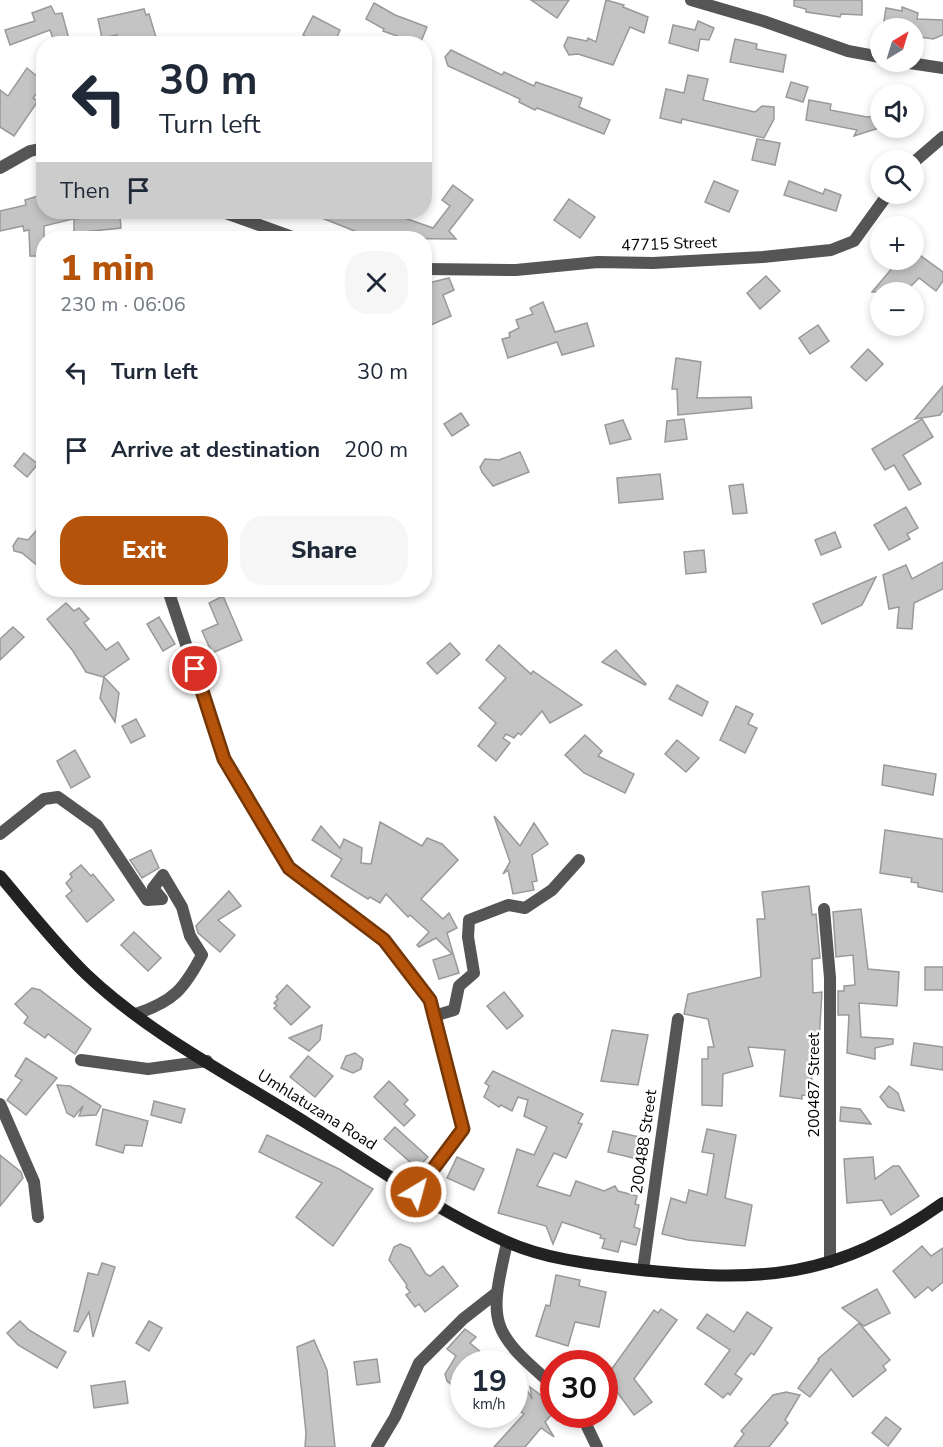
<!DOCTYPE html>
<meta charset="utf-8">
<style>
:root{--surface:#fff;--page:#f6f6f7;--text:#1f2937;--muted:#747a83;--accent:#b45309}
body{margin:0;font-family:"Nunito Sans",sans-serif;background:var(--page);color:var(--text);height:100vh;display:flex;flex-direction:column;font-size:22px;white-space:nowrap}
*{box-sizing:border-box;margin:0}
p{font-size:20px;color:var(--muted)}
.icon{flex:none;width:33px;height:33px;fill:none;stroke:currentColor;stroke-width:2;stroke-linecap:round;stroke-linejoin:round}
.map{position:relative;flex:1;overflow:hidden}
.drawer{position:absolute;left:36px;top:231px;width:396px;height:366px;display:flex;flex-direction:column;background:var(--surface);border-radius:24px;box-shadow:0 3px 9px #0003}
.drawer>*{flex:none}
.hud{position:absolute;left:36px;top:36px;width:396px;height:183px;border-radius:24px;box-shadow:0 3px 9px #0003;background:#fff;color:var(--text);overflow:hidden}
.needle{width:39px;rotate:38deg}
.controls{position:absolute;left:870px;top:18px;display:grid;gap:12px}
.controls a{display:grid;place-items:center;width:54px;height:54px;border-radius:50%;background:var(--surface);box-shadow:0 3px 9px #0003;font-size:30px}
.speed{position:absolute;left:450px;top:1350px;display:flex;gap:12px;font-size:30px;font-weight:700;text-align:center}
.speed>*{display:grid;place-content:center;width:78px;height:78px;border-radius:50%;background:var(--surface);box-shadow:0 3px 9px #0003;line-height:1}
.speed small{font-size:15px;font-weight:400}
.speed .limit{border:9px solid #d22;background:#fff;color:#111}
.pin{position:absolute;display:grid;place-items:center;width:51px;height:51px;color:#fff;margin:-26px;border:3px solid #fff;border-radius:50%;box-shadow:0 2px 6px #0007}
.me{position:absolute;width:66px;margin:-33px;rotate:37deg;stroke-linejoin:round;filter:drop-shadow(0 0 4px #0008)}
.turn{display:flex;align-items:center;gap:21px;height:126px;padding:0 24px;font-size:27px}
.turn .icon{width:78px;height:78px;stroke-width:2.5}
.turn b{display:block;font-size:42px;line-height:51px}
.then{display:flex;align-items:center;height:57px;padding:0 24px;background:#0003;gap:12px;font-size:22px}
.round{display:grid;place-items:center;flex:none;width:63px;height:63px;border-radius:24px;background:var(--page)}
.overview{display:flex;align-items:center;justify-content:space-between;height:102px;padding:0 24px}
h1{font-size:36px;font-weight:800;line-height:45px;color:var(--accent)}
.action{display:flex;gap:12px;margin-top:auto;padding:12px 24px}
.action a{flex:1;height:69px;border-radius:24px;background:var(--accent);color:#fff;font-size:24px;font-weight:800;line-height:69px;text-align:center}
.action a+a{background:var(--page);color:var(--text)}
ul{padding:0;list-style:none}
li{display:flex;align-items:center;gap:18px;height:78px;padding:0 24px}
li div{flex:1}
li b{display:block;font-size:22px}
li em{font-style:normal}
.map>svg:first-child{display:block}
</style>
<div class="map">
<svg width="943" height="1447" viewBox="0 0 943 1447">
<rect width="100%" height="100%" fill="#fff"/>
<!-- building -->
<g fill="#c4c4c4" stroke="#999" stroke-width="1.5">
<polygon points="531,0 569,0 557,18"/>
<polygon points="606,0 624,5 623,7 648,17 644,33 630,27 613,65 578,54 569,55 564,46 568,37 587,41 588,38 596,42"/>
<polygon points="794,0 862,0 862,15 841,14 840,17 806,12 806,9 794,6"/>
<polygon points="374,3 395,15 427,27 420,44 383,31 384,29 366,19"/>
<polygon points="51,6 55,14 62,13 69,39 55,44 50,30 10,45 5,30 35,21 32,13"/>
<polygon points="902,7 918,13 917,19 943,20 943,35 933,39 914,36 914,28 883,28 886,8 902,11"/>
<polygon points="144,9 146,15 149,14 158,44 119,44 117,35 102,38 98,19"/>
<polygon points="313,16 340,30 334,44 319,44 303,35"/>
<polygon points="698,21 714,28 709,40 700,39 698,51 669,43 673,25 695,30"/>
<polygon points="735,39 757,44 756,49 786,55 783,72 730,62"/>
<polygon points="451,50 502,75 504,72 534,86 536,82 582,98 579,107 610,120 604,134 537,108 535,110 519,102 520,99 448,66 445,57"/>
<polygon points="27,68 44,82 44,85 33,98 38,101 14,136 0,127 0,90 8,96"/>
<polygon points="688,75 708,79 703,100 755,112 762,106 774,107 774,119 764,138 682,119 681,123 660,118 666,89 684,93"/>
<polygon points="791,82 808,87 803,102 786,97"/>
<polygon points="809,100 831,104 830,110 867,117 877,116 879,128 854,136 857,130 806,120"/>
<polygon points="757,139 780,143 775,165 752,160"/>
<polygon points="714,181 738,191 729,212 705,202"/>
<polygon points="789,181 823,194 825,189 841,195 836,211 784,195"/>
<polygon points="453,185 473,200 449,231 456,239 360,238 362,234 307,212 401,212 399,216 433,228 450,206 442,200"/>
<polygon points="38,196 39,200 44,199 44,212 80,212 81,217 44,226 44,256 30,256 29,230 24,231 23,226 0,231 0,211 26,205 25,200"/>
<polygon points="569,199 595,217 580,238 554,220"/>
<polygon points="81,212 113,212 114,217 120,217 121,228 74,233 74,219 82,218"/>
<polygon points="914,251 943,272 943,281 936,291 919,278 905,292 872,292 899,260 914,260"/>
<polygon points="766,276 780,291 760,309 747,293"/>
<polygon points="449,278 454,290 443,295 451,316 424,328 424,284"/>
<polygon points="543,302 555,332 587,323 594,346 562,355 557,342 508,358 502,339 510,337 509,333 519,328 516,320 533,314 530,308"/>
<polygon points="818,325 829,341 810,354 799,338"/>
<polygon points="868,349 883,364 866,381 851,367"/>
<polygon points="676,358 701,362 697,398 751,397 752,408 678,415 677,389 672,389"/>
<polygon points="943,386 943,410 940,415 915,419"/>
<polygon points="461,413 469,425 452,436 444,424"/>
<polygon points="684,419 687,439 665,442 667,421"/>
<polygon points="922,419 933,437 903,455 921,484 909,490 894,465 885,470 872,449"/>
<polygon points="623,420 631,439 610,444 605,425"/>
<polygon points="520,452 529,472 493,486 482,472 480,467 485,459 499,460"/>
<polygon points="24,453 38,464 27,477 14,466"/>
<polygon points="660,474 663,499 619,503 617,478"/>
<polygon points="743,484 747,513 733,514 729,486"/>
<polygon points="906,507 918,528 907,534 910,539 889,550 874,525"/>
<polygon points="44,522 44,571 22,553 14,551 13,546 18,538 28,540"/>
<polygon points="835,532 841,547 821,555 815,540"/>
<polygon points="704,550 706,572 686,574 684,552"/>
<polygon points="943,562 943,589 914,603 912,629 897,628 899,607 889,609 883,575 906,565 912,579"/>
<polygon points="876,577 862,605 822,624 813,604"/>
<polygon points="223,596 242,640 212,653 202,631 218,624 209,603"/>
<polygon points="66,603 74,611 79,608 89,619 84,623 106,650 118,642 129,659 103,677 86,672 73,651 47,619"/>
<polygon points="159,617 175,644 163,651 147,624"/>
<polygon points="13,627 24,637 0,660 0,639"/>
<polygon points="450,643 460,654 437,674 427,663"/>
<polygon points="499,645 531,674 533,671 582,705 550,723 542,711 521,735 518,733 514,738 506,734 503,738 510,743 496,761 478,746 496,723 479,708 506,678 486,660"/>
<polygon points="616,650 646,684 645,685 602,662"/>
<polygon points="104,677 119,693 115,722 100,698"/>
<polygon points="677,685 708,702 702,716 669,699"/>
<polygon points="736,706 753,714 748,724 757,728 745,753 720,740"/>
<polygon points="136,719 145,736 131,743 122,726"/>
<polygon points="585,735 602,751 598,756 634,774 625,793 584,773 565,755"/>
<polygon points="677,740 699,758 686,772 665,754"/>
<polygon points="75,750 90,777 71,788 57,761"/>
<polygon points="884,765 936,774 933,795 882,785"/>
<polygon points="494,816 520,846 534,823 548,844 532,855 537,881 532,882 534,890 513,894 508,870 503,874 510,862"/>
<polygon points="380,822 422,846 427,838 442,844 458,860 421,899 443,919 449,913 457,928 447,933 459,973 439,979 433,960 452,954 436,938 419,947 417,945 429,932 410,915 408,917 386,894 380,903 370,897 368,899 331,876 342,859 312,840 321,826 340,848 344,839 362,848 361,863 371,864"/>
<polygon points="885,830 943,839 943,892 918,887 918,883 911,882 912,878 880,873"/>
<polygon points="151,850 159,868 142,878 130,860"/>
<polygon points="81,865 91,876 93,874 114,900 87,922 66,896 72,891 66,883 72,877 70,874"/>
<polygon points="809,886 812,915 816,914 820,958 812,959 813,993 822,992 818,1058 814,1058 810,1096 802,1095 802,1099 780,1096 785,1050 748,1047 753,1066 723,1074 722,1106 702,1105 702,1059 708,1059 708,1047 714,1047 708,1019 684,1014 688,994 761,977 757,919 765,919 762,892"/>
<polygon points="229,891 241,906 218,920 235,935 220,952 198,933 196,926"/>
<polygon points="861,909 868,969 899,972 897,1006 859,1003 861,1037 893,1039 893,1044 875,1048 875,1059 847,1053 849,1015 838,1015 838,991 844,991 844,986 855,985 853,955 836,957 833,912"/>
<polygon points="134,932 161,958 148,971 121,945"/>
<rect x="925" y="967" width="18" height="23"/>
<polygon points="287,985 310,1007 291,1025 274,1008 277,1006 274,1003 278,999 276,997"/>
<polygon points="32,988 40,990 91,1029 75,1054 48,1034 45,1038 24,1023 28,1017 15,1004"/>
<polygon points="504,992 523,1016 507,1029 487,1006"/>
<polygon points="322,1025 320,1040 309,1051 289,1038"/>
<polygon points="612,1030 648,1035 638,1085 601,1081"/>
<polygon points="914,1043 943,1047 943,1070 911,1065"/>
<polygon points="355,1053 363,1059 361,1069 353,1073 341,1068 346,1056"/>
<polygon points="308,1056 333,1076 315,1097 290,1077"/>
<polygon points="26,1058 57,1078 26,1115 7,1100 22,1080 15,1076"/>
<polygon points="493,1071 583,1114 578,1123 582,1124 566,1158 554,1153 537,1186 570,1196 576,1181 604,1191 615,1186 618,1191 637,1196 635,1204 639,1205 634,1227 640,1229 636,1245 621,1241 618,1252 602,1248 605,1239 600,1238 601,1235 562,1222 553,1244 546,1226 498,1213 517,1149 534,1155 547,1127 524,1116 528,1100 518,1097 512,1111 501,1105 499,1107 484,1097 489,1086 485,1083"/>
<polygon points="389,1081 408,1100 404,1104 415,1115 404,1126 374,1097"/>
<polygon points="57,1085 70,1086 101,1106 96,1115 79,1116 83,1106 74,1117 67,1113"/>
<polygon points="889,1086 898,1093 904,1111 888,1107 880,1097"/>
<polygon points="154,1101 185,1109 181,1123 151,1115"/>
<polygon points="841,1107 860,1109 871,1124 840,1121"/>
<polygon points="103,1109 148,1121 142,1146 125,1145 123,1153 96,1145"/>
<polygon points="395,1127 428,1157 417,1168 384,1139"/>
<polygon points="707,1129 736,1135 725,1198 752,1205 745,1246 688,1240 662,1234 671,1198 686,1203 689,1190 707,1195 714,1154 702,1152"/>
<polygon points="613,1131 644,1138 643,1142 646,1143 642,1160 608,1152"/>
<polygon points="267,1135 339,1169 373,1189 333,1246 296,1217 322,1183 259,1152"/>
<polygon points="0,1155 21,1172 23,1178 0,1206"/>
<polygon points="457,1157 484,1169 474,1190 447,1178"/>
<polygon points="873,1157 875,1179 893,1166 899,1166 919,1196 891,1215 882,1200 847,1203 844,1159"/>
<polygon points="400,1244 410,1248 426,1274 430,1276 443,1266 458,1286 425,1312 419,1304 415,1307 406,1295 410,1292 406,1287 407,1285 389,1260 394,1247"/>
<polygon points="922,1246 931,1256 943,1248 943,1282 932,1291 928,1287 915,1298 893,1271"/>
<polygon points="102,1263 115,1267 93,1337 89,1312 78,1332 74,1331 88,1273 98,1275"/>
<polygon points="556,1275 580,1280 579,1286 606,1292 599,1327 575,1322 568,1346 536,1336 546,1305 550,1306"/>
<polygon points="877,1289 890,1313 864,1326 842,1308"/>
<polygon points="661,1309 677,1320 634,1379 652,1402 634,1415 606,1377 654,1310 658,1313"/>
<polygon points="747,1312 772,1328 754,1355 751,1353 735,1374 742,1379 730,1395 728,1393 723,1398 705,1384 730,1350 697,1328 707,1314 734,1332"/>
<polygon points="20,1321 29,1330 66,1352 57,1368 18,1345 7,1333"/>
<polygon points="149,1321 162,1328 149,1351 136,1343"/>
<polygon points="859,1323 890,1360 883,1366 886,1370 853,1397 831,1369 810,1397 798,1388 819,1360 818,1359"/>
<polygon points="465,1329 476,1337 470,1343 495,1364 464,1364 464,1378 452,1385 447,1381 445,1374 456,1356 447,1349"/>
<polygon points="314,1340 327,1370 335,1447 305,1447 306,1433 297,1347"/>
<polygon points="377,1359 380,1382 357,1385 354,1362"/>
<polygon points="125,1381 128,1403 94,1408 91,1386"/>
<polygon points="525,1386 532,1399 530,1387 554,1405 554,1412 545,1422 554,1437 541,1428 525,1447 494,1447 524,1414 514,1407 514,1399"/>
<polygon points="786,1392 800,1395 785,1420 788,1423 769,1447 734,1447 744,1434 741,1431 773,1395"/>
<polygon points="886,1417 901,1429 888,1446 872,1433"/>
</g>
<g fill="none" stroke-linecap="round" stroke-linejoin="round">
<!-- street -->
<g stroke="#555" stroke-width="12">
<polyline points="691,0 763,21 848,51 880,57"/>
<polyline points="903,62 943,68"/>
<polyline points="914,162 943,137"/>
<polyline points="0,168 30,151 44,148"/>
<polyline points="223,212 295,238"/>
<polyline points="424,269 516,270 598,262 653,263 763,257 831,250 854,241 888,194"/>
<polyline points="168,590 224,759 289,868 384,940 430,1000 463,1129 416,1192"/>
<path d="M0,834l44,-35 14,-2 39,28 50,75 15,-1 -9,-11 10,-13 19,32 8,29 12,19c-18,34 -28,46 -66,59"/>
<polyline points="824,909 830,978 830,1262"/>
<polyline points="434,1016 454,1010 459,986 474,973 468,937 469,920 508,905 525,908 552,890 579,860"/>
<polyline points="81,1060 148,1069 207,1061"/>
<polyline points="0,1104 34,1182 38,1217"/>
<path d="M507,1243c-19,81 -17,88 47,143"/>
<polyline points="643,1270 678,1019"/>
<polyline points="581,1414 597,1447"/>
<polyline points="377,1447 395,1417 419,1363 463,1319 495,1294"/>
</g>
<!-- secondary -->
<path stroke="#222" stroke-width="12" d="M0,876c28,33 55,68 86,98 64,61 148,103 222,150 64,40 127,86 197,117 39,18 85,23 127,28 128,14 203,11 311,-66"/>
</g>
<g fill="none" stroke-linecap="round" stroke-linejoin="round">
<defs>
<polyline id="route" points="195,669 224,759 289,868 384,940 430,1000 463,1129 416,1192"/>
</defs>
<!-- route casing -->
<use href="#route" stroke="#753606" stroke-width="15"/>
<!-- route -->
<use href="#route" stroke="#b45309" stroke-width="10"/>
</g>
<g text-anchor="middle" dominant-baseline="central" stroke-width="5" stroke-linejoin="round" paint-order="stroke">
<!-- street labels -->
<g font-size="16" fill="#000" stroke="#fff">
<text transform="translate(669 244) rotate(-2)">47715 Street</text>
<text transform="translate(814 1085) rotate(-90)">200487 Street</text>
<text transform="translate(317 1110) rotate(32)">Umhlatuzana Road</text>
<text transform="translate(644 1142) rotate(-82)">200488 Street</text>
</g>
</g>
</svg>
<div class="controls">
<a><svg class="needle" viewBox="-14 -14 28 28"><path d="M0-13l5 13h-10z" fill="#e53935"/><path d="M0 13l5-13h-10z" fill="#747a83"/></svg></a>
<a><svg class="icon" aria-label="sound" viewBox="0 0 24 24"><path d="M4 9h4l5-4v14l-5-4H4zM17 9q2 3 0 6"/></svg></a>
<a><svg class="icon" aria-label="search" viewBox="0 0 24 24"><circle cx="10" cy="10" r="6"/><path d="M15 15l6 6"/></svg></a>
<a>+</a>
<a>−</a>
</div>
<div class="speed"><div>19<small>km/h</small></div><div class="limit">30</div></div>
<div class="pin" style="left:195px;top:669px;background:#d93025"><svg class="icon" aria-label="arrive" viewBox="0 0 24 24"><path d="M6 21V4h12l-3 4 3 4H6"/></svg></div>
<svg class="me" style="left:416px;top:1192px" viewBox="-20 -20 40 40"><circle r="17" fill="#b45309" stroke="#fff" stroke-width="3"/><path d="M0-11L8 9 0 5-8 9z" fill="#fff"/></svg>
<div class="hud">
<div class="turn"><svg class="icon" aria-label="left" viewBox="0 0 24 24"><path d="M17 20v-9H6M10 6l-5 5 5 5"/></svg><div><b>30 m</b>Turn left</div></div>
<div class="then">Then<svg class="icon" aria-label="arrive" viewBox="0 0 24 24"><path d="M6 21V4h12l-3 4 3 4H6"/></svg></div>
</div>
<section class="drawer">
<div class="overview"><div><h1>1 min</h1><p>230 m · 06:06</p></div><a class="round"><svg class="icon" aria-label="close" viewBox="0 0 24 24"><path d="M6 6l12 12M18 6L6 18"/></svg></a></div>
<ul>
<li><svg class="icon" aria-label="left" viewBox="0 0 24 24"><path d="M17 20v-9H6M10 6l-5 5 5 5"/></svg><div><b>Turn left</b></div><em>30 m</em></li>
<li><svg class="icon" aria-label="arrive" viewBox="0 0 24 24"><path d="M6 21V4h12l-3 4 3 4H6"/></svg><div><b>Arrive at destination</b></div><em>200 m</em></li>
</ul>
<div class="action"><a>Exit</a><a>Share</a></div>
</section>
</div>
